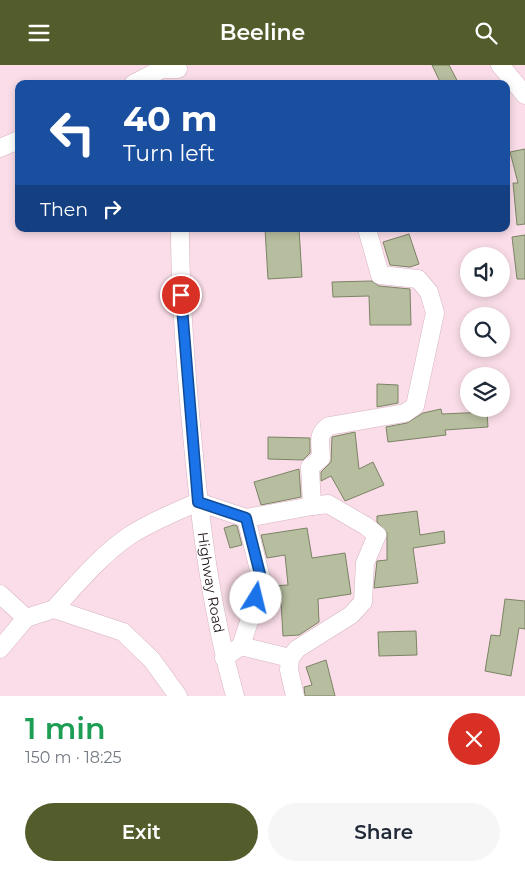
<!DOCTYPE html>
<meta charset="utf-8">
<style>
:root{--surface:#fff;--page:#f6f6f7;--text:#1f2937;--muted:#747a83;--accent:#535c2b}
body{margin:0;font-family:Montserrat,sans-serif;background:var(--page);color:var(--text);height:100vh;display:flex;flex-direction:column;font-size:19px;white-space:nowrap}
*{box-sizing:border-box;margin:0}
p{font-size:16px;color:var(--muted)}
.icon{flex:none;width:28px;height:28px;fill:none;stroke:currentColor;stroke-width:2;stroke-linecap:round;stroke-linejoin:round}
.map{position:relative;height:631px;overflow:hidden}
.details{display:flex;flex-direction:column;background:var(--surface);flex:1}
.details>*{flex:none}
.guide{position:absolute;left:15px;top:15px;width:495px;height:152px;border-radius:10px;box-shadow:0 2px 8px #0003;background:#1a4fa0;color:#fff;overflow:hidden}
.tools{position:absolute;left:460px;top:182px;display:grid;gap:10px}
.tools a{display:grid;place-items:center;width:50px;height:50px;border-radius:50%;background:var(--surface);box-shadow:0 2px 8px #0003;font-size:25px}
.pin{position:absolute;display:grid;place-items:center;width:42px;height:42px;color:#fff;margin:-21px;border:2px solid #fff;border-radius:50%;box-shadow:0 1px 5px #0007}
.me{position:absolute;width:55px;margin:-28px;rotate:9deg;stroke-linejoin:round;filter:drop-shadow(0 0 4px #0008)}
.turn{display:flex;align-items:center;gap:18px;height:105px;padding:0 25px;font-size:22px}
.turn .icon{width:65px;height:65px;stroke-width:2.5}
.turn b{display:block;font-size:35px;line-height:42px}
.then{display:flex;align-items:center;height:48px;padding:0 25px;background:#0003;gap:10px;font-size:19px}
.round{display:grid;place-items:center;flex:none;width:52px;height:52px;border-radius:26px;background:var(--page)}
.headline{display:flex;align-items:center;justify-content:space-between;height:85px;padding:0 25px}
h1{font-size:30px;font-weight:600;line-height:38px;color:#1e9e55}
.button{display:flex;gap:10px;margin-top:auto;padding:10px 25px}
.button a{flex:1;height:58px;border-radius:30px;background:var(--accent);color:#fff;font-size:20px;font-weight:600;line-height:58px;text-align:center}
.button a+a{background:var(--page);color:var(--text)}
header{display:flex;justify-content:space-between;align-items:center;height:65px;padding:0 25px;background:var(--accent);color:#fff;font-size:22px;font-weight:600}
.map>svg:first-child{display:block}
</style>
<header><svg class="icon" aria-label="menu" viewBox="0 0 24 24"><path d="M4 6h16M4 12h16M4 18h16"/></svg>Beeline<svg class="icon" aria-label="search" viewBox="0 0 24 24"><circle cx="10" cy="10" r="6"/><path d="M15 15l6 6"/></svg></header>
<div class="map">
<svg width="525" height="631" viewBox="0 0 525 631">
<rect width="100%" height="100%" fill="#fadde8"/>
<!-- building -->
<g fill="#b7be9f" stroke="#7c8365">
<polygon points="432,0 449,0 459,19 441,19"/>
<polygon points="525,84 525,159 517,160 513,118 518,118 510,87"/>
<polygon points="265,164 299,164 302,212 268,214"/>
<polygon points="409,169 419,199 410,202 390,200 383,177"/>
<polygon points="525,170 525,214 517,214 512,172"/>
<polygon points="372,216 379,221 410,224 411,260 370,260 369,231 333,232 332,217"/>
<polygon points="377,319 398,320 398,338 377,342"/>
<polygon points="441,344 442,349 487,347 488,362 445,365 446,370 388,377 386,362 407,358 423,348"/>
<polygon points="355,367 359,404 373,397 384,420 345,436 331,411 321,416 321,407 331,397 332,372"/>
<polygon points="268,372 310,373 310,388 303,395 268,394"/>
<polygon points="299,404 301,432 261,440 254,417"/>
<polygon points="417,446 420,470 444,466 445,478 413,483 418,518 374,523 377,496 387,495 387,468 377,457 377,451"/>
<polygon points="234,460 237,461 242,480 230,483 224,463"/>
<polygon points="307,463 312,493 345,488 351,529 318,534 319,557 299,570 283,571 281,537 271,538 270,527 272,521 288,520 285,490 267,493 261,470"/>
<polygon points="505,534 525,536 525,564 519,563 511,611 485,606 491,570 500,571"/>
<polygon points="416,566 417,590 379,591 378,567"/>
<polygon points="326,595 335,631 305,631 304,622 312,620 306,602"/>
</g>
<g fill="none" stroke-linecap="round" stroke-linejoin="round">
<defs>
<g id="street">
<polyline points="500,0 525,30"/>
<polyline points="133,19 162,4 178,4"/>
<polyline points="0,83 19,75"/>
<path id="s1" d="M180,164c0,72 6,144 13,216 8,85 19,169 42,251"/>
<polyline points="0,529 26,553"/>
<path d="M54,544c23,-25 47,-54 75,-73 21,-14 46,-24 69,-34l48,16 66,-12 -2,-39 11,-9c0,-14 -5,-24 8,-32l76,-13 10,-7 20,-93 -6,-21 -11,-13 -38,-4 -13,-46"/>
<polyline points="241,581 290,593"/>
<polyline points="0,584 26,553 54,544 123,567 152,595 178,631"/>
<polyline points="224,593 241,581 262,517 246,453"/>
<polyline points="295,631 289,605 290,593 297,584 351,550 363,537 365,498 377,470 366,461 328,439 312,441"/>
</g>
</defs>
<!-- street casing -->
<use href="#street" stroke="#d6b3c0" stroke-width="19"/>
<!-- street -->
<use href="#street" stroke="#fff" stroke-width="18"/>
</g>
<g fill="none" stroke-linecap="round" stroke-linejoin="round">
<defs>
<polyline id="route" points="181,230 198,437 246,453 262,517 256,533"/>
</defs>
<!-- route casing -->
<use href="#route" stroke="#114b97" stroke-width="12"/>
<!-- route -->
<use href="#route" stroke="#1a73e8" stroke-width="9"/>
</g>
<g text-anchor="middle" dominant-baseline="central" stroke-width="4.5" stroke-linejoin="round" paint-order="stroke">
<!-- street labels -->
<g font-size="14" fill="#1f1317" stroke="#fadde8">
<text stroke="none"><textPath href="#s1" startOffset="355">Highway Road</textPath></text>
</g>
</g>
</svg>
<div class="tools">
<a><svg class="icon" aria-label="sound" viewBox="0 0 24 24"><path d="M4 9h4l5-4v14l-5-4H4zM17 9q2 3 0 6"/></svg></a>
<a><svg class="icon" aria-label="search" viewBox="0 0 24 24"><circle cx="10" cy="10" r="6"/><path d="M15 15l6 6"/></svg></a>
<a><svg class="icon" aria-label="layers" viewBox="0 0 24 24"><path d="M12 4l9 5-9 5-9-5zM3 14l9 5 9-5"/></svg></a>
</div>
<div class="pin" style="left:181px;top:230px;background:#d93025"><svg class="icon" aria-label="arrive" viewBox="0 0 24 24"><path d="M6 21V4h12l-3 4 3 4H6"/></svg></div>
<svg class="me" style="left:256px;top:533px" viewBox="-20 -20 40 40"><circle r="19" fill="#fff"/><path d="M0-13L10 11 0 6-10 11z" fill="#1a73e8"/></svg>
<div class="guide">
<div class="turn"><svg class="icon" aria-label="left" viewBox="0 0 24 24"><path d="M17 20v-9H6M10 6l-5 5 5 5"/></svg><div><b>40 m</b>Turn left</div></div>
<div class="then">Then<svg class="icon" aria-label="right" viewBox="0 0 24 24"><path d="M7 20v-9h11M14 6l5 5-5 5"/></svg></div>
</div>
</div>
<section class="details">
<div class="headline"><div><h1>1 min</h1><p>150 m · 18:25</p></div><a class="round" style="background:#d93025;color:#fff"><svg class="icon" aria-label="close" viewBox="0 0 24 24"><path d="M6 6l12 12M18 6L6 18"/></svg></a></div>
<div class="button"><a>Exit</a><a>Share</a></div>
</section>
